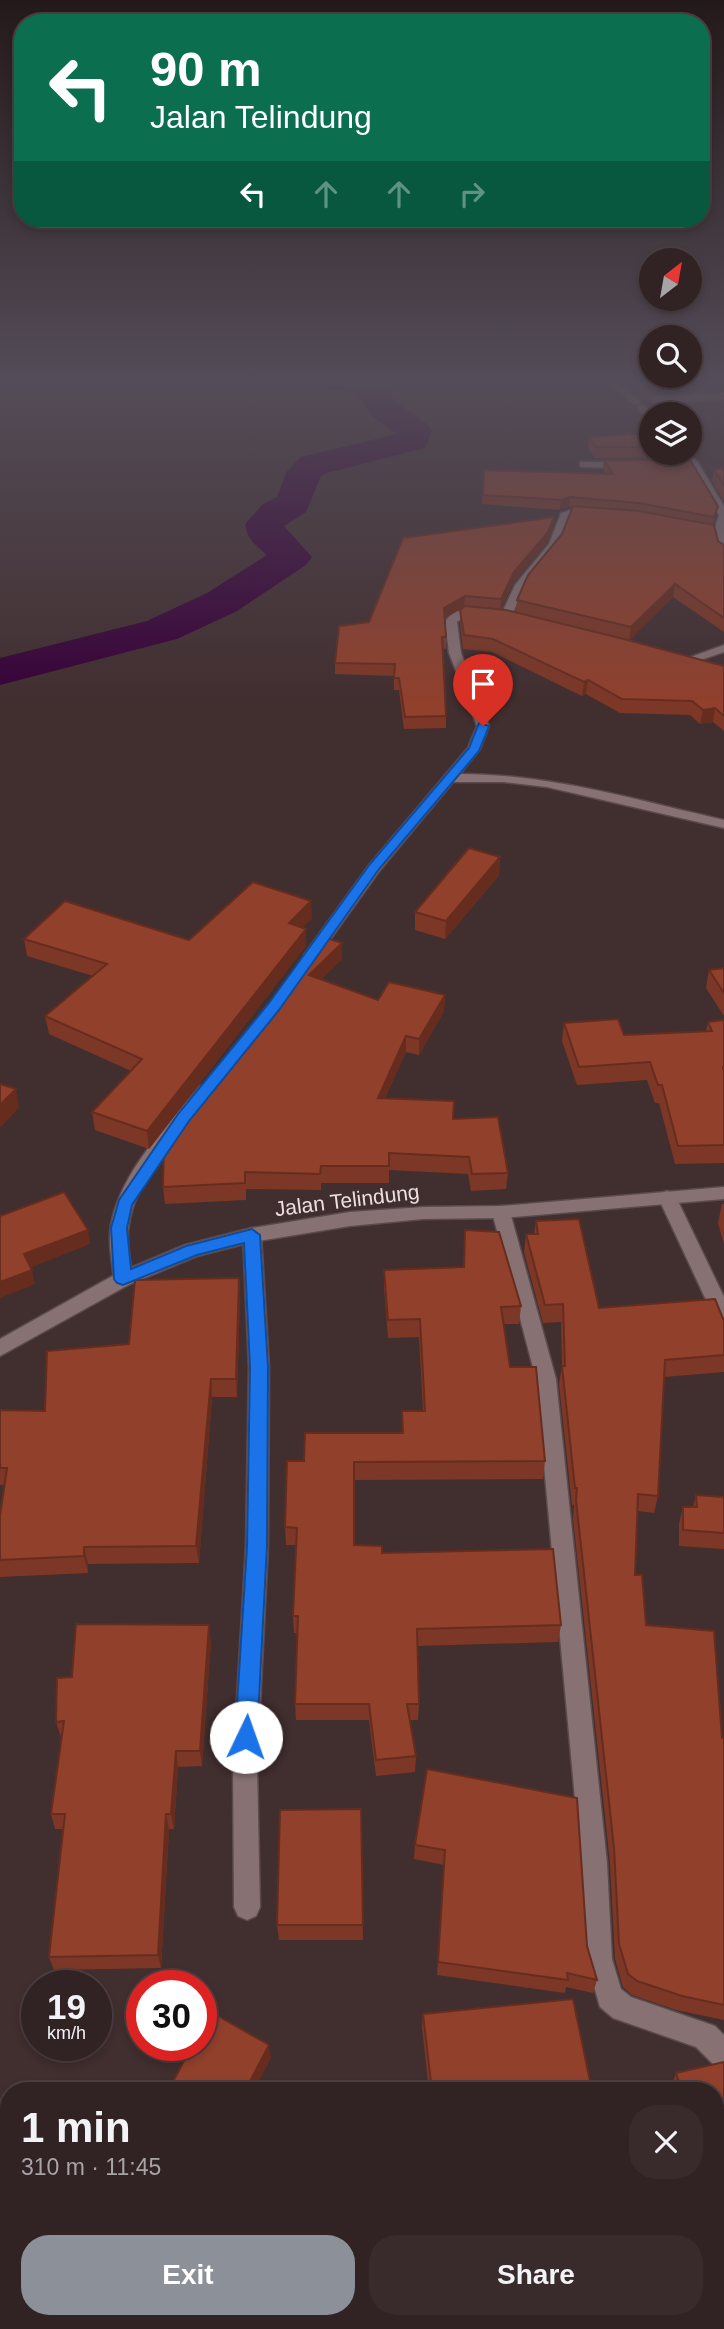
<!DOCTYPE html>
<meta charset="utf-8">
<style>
:root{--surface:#312223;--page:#392a2b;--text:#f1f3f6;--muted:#a8a4a6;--line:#4c3f41;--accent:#8c9099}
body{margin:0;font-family:Helvetica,sans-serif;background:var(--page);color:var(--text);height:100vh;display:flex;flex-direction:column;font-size:26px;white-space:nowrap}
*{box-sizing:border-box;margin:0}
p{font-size:23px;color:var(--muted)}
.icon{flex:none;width:38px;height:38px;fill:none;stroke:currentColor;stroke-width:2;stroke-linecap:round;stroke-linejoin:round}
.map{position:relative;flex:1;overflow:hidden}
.side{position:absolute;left:0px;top:2082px;width:724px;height:247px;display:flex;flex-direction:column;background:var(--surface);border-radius:28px 28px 0 0;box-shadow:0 4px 10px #0003,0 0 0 2px var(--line)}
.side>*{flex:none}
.top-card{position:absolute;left:14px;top:14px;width:696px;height:214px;border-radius:28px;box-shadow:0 4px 10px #0003,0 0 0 2px var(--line);background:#0b6e4f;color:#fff;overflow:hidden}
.needle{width:46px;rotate:31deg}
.fabs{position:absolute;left:639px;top:248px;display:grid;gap:14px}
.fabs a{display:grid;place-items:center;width:63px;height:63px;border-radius:50%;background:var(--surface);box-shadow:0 4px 10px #0003,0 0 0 2px var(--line);font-size:35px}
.speed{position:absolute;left:21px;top:1970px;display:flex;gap:14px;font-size:35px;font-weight:700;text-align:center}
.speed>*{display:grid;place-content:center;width:91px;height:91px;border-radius:50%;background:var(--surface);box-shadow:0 4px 10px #0003,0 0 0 2px var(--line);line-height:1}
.speed small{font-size:18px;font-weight:400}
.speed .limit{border:10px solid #d22;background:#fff;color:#111}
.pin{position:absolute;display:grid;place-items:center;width:60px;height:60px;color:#fff;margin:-72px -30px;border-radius:50% 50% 50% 0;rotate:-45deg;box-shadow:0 0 7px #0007}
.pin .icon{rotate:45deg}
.me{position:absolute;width:77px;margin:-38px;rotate:3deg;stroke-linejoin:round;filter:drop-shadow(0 0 5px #0008)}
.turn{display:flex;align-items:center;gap:24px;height:147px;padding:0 21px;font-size:32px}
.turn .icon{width:91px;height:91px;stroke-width:2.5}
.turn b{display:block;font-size:49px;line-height:60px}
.lanes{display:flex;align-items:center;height:66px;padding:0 21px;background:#0003;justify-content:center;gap:35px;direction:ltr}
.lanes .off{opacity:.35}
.round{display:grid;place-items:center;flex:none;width:74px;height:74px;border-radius:28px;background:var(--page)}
.head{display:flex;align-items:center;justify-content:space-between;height:119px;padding:0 21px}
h1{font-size:42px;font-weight:600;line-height:52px}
.action{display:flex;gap:14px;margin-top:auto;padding:14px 21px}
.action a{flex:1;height:80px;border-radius:28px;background:var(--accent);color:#fff;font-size:28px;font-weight:600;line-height:80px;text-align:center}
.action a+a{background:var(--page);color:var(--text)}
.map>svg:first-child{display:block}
</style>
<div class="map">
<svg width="724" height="2329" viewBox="0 0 724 2329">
<rect width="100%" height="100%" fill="#412e2f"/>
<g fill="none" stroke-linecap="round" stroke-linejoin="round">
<!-- river -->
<path fill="#370038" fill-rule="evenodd" d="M311,380h68l18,23 30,21 5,7 -7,17 -98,25 -6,3 -15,36 -22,14 28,31 -6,8 -69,46 -60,28 -177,46v-27l147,-37 60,-28 60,-38c-11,-9 -20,-16 -22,-31l18,-20 14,-7 10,-26 14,-14 96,-23 -24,-17 -17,-24 -40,-6z"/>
<defs>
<g id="minor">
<polygon points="605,380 614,380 641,402 634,404"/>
<polygon points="724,393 724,399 656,403 652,400 656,397"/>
<polygon points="639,406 645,406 652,415 651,422 639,410"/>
<polygon points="677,453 687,453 697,461 724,506 724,556 719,553 713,533 719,515 690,465"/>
<polygon points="580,462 625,462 630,465 625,468 583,467 580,466"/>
<polygon points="577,508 598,513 593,516 570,515 559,545 525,586 510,619 502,619 500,617 515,585 549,544 561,513"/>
<path d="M466,609l24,5c-10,7 -22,-2 -33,8l4,31 28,73 -9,23 -20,25c90,0 176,26 264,46v8l-177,-41 -44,-5h-50l-73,88 -63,88h-10l-3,-3 66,-91 98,-116 9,-22 -28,-73 -4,-32 9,-9z"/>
<polygon points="724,645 724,652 686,665 680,661"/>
<path d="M206,1085l8,5c-29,44 -81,84 -86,141 -1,16 3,32 4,48l-2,5h-14l-2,-5c-2,-18 -6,-36 -3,-54 10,-54 55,-98 89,-139z"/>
<polygon points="667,1191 673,1193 676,1197 724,1297 724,1324 717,1322 714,1317 658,1197 661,1193"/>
<polygon points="501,1206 507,1207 510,1212 556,1379 607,1863 612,1959 621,1989 631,1997 715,2026 724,2035 724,2069 714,2065 696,2047 613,2018 600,2007 586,1959 581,1863 536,1379 492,1212 495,1207"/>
<polygon points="252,1228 258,1230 261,1235 269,1367 268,1546 257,1765 260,1907 256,1916 247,1920 238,1916 234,1907 233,1765 246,1546 249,1367 243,1235 246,1230"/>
</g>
<polygon id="secondary" points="724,1187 724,1199 501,1218 423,1219 350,1226 252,1242 197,1256 130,1284 0,1356 0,1339 116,1274 185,1245 252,1228 350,1212 423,1207 501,1206"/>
</defs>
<!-- minor casing -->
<use href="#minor" stroke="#5a4a4c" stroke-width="3"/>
<!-- secondary casing -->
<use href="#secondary" stroke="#5a4a4c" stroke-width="3"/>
<!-- minor -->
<use href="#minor" fill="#877173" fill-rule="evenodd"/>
<!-- secondary -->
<use href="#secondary" fill="#877173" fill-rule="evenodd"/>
</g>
<!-- wall -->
<g fill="#7d3726">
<polygon points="651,433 651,453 679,453 678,457 595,458 588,448 589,437"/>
<polygon points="604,460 716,515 713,525 718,541 724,545 724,632 673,597 629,640 724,666 724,731 713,722 700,724 690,715 620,713 586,694 582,696 492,652 463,649 460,623 460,610 462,609 445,618 446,637 446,649 442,649 446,716 446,728 404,729 399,690 394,690 394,676 335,674 335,663 369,622 554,517 553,528 547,543 513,583 501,609 516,612 517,600 562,534 573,507 569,506 560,510 482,504 484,470 606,474 603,469"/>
<polygon points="714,469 724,469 724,501 712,481"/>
<polygon points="500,857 499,875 445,939 415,930 415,912"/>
<polygon points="312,919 302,927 306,929 306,946 149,1149 95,1130 92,1112 131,1071 49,1034 45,1016 93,976 27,956 24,939 189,940"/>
<polygon points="324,937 342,959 321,979 378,1000 445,995 444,1011 419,1055 406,1052 385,1098 453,1119 508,1173 506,1189 471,1191 468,1174 389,1170 389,1183 321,1183 321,1190 246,1189 246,1200 165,1204 163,1187"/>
<polygon points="724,968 724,1016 706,988 709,970"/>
<polygon points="724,1020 724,1163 675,1164 659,1103 655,1103 647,1080 577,1085 562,1041 564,1023 624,1035 706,1031 708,1022"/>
<polygon points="722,1204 724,1204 724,1244 718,1223"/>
<polygon points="536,1221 599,1308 724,1321 724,1372 664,1377 658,1496 654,1513 637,1511 635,1575 646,1625 722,1738 724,1738 724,2020 676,2010 632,1995 623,1987 615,1959 610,1863 573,1518 574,1505 572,1505 559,1384 562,1366 561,1322 543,1323 524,1252 526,1234 534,1234"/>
<polygon points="384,1270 521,1306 519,1324 503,1324 510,1367 545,1461 543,1479 354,1480 354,1545 382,1553 561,1625 558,1642 417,1646 419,1704 418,1720 410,1720 416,1756 415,1772 376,1776 369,1720 296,1720 295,1704 297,1633 294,1633 293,1616 296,1545 286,1545 285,1527 304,1461 402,1433 402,1411 423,1411 419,1337 388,1338 384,1288"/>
<polygon points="239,1278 240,1296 237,1397 212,1397 199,1563 88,1564 88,1573 0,1577 0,1516 4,1485 0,1485 0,1410 45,1411 129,1344"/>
<polygon points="696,1495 724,1497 724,1549 679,1546 679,1524 683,1507 693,1507"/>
<polygon points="211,1641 202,1766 178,1767 174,1829 169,1829 161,1968 54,1970 49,1957 63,1829 55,1829 51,1814 62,1737 61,1737 56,1722 72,1677"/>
<polygon points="427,1769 587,1946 597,1980 593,1993 566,1987 565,1993 437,1975 444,1865 414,1859 415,1845"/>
<polygon points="361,1809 363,1940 279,1940 277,1925"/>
<polygon points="423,2014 592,2091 429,2091 422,2027"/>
<polygon points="724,2062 716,2320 716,2091 672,2091 671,2086 676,2073"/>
<rect x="0" y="2226" width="9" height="56"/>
</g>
<!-- shaded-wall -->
<g fill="#662d1f">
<polygon points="570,497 569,506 560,510 561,500"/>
<polygon points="554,517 553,528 547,543 513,583 500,610 501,599 514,572"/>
<polygon points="675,584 673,597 629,641 631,627"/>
<polygon points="465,596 464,607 443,619 444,608"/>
<polygon points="588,680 586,694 582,696 584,682"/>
<polygon points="715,708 713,722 700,724 703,710"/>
<polygon points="500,857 499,875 445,939 446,921"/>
<polygon points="311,901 312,919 290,940 289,923"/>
<polygon points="306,929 306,946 149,1149 147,1131"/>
<polygon points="342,943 342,959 310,991 309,975"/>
<polygon points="445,995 444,1011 419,1055 419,1039"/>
<polygon points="406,1036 406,1052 378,1114 378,1098"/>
<polygon points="16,1089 19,1108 0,1128 0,1105"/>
<polygon points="88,1230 90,1244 27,1269 24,1254"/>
<polygon points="32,1270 35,1284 0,1298 0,1282"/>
<polygon points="239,1278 240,1296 237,1397 236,1379"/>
<polygon points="211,1379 212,1397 199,1563 196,1546"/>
<polygon points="84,1547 88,1564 88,1573 84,1556"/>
<polygon points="209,1625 211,1641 202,1766 200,1751"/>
<polygon points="176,1751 178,1767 174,1829 171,1814"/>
<polygon points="166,1814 169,1829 161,1968 158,1955"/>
<polygon points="269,2045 271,2058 254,2091 245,2091"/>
</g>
<!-- building -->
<g fill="#91402c" stroke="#662d1f" stroke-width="2">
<polygon points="651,433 651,447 596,447 589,437"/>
<polygon points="604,460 690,460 718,506 714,517 639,503 570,497 561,500 483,495 484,470 613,474"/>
<polygon points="714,469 724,469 724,486"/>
<polygon points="573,506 639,511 714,525 718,541 724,545 724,618 675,584 631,627 517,600 528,575 562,534"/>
<polygon points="554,517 548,532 514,572 501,599 465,596 444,608 446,637 442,637 446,716 405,717 399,678 394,678 395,664 335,663 339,626 369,622 403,538"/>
<polygon points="465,606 506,610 620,638 724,666 724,716 715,708 703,710 692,701 622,699 588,680 584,682 493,639 464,635 460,610"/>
<polygon points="469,848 500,857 446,921 415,912"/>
<polygon points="253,882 311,901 289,923 306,929 147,1131 92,1112 142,1059 45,1016 107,964 24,939 65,901 189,940"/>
<polygon points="324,937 342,943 309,975 378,1000 389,982 445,995 419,1039 406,1036 378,1098 454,1101 453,1119 498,1117 508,1173 472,1174 469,1157 389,1153 389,1166 321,1166 320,1174 245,1172 245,1183 163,1187 164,1144"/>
<polygon points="724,968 724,993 709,970"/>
<polygon points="618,1019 624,1035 712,1031 708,1022 724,1020 724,1067 723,1067 724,1071 724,1145 678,1146 662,1085 658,1085 650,1062 579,1067 564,1023"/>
<polygon points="0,1084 16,1089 0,1105"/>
<polygon points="64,1192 88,1230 24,1254 32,1270 0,1282 0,1216"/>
<polygon points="579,1219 599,1308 715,1299 724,1321 724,1355 665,1360 658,1496 638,1494 635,1575 642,1575 646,1625 714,1631 722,1738 724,1738 724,2005 682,1996 637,1981 628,1974 619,1944 614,1848 576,1500 577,1488 575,1488 562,1366 565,1366 563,1304 545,1305 526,1234 538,1234 536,1221"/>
<polygon points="465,1230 499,1232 521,1306 501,1307 510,1367 536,1367 545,1461 354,1462 354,1545 382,1546 382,1553 553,1549 561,1625 417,1629 419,1704 407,1704 416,1756 376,1760 369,1704 295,1704 298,1616 293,1616 297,1528 285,1527 287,1461 304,1461 305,1433 403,1433 402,1411 425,1411 420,1319 388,1320 384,1270 464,1267"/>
<polygon points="239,1278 236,1379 211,1379 196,1546 84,1547 84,1556 0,1560 0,1516 7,1468 0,1468 0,1410 45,1411 47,1351 129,1344 135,1280"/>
<polygon points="696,1495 724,1497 724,1533 683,1530 683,1507 697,1507"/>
<polygon points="76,1624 209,1625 200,1751 176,1751 171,1814 166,1814 158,1955 49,1957 65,1814 51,1814 64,1721 56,1722 57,1678 72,1677"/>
<polygon points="427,1769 577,1798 587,1946 597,1980 567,1973 568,1980 438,1962 445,1850 415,1845"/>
<polygon points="361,1809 363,1925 277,1925 280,1810"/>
<polygon points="573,1999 592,2091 432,2091 423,2014"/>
<polygon points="211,2012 269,2045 245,2091 168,2091 192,2046 201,2046 201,2029"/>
<polygon points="724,2062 724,2329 112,2329 112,2320 716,2320 716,2091 682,2091 676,2073"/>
<rect x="0" y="2226" width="9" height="51"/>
</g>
<!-- sky -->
<linearGradient id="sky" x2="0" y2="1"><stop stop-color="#24191a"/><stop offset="0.54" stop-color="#544c58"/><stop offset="1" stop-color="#544c58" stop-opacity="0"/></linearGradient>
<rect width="724" height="706" fill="url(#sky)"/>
<!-- route -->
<polygon fill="#1a73e8" stroke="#114b97" stroke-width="2" points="479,723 489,726 479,751 379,869 279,1010 189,1121 132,1205 127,1228 131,1269 186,1246 252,1229 260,1235 268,1367 267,1546 257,1737 254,1745 246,1748 239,1745 235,1737 247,1546 250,1367 244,1243 197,1255 123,1285 117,1283 114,1279 111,1228 119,1200 178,1114 269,1003 370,864 469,748"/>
<g text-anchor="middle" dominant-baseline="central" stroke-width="6" stroke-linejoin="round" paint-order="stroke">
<!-- street labels -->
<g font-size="21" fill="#ecdfe0" stroke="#412e2f">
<text transform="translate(347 1200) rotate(-7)">Jalan Telindung</text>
</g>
</g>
</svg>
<div class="fabs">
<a><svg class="needle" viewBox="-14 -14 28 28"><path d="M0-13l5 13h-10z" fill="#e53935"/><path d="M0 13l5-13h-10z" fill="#a8a4a6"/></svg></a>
<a><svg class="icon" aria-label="search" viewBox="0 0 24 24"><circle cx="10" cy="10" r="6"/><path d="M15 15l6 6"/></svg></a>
<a><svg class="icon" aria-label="layers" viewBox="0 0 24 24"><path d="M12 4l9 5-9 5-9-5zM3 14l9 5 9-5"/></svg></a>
</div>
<div class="speed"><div>19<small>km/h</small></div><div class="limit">30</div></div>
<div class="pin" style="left:483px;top:726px;background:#d93025"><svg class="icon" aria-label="arrive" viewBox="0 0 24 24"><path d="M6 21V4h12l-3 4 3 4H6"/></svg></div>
<svg class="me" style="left:246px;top:1737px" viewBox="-20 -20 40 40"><circle r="19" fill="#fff"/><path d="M0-13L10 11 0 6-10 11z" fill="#1a73e8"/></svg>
<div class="top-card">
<div class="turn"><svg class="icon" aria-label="left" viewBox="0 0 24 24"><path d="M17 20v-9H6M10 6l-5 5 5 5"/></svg><div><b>90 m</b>Jalan Telindung</div></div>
<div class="lanes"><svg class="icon" aria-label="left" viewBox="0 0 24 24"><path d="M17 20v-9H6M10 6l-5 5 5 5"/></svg><svg class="icon off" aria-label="ahead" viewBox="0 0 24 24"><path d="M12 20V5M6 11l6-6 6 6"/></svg><svg class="icon off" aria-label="ahead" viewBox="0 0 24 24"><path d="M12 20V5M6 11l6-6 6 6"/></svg><svg class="icon off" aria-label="right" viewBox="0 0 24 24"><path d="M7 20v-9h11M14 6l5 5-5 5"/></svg></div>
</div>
<section class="side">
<div class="head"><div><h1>1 min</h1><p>310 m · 11:45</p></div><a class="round"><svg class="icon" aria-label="close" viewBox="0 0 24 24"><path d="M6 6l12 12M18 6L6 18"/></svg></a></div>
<div class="action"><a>Exit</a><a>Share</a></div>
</section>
</div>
